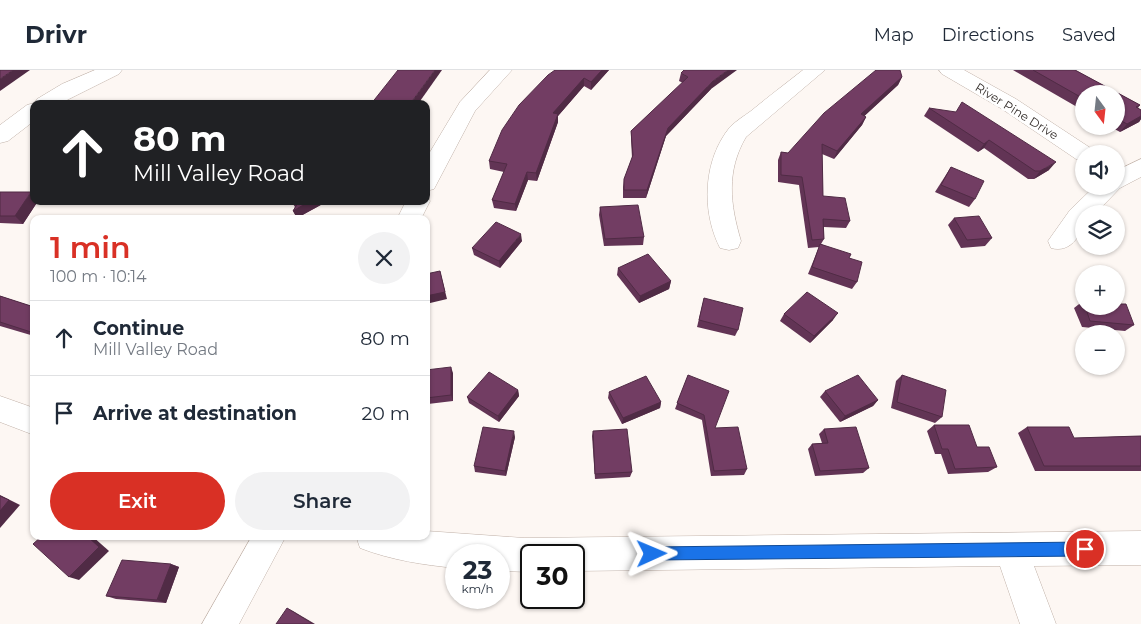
<!DOCTYPE html>
<meta charset="utf-8">
<style>
:root{--surface:#fff;--page:#f2f2f3;--text:#1f2937;--muted:#747a83;--line:#e0e1e3;--accent:#d93025}
body{margin:0;font-family:Montserrat,sans-serif;background:var(--page);color:var(--text);height:100vh;display:flex;flex-direction:column;font-size:19px;white-space:nowrap}
*{box-sizing:border-box;margin:0}
p{font-size:16px;color:var(--muted)}
.icon{flex:none;width:28px;height:28px;fill:none;stroke:currentColor;stroke-width:2;stroke-linecap:round;stroke-linejoin:round}
.map{position:relative;flex:1;overflow:hidden}
.sheet{position:absolute;left:30px;top:145px;width:400px;height:325px;display:flex;flex-direction:column;background:var(--surface);border-radius:10px;box-shadow:0 1px 4px #0004}
.sheet>*{flex:none}
.banner{position:absolute;left:30px;top:30px;width:400px;height:105px;border-radius:10px;box-shadow:0 1px 4px #0004;background:#202124;color:#fff;overflow:hidden}
.needle{width:32px;rotate:165deg}
.fabs{position:absolute;left:1075px;top:15px;display:grid;gap:10px}
.fabs a{display:grid;place-items:center;width:50px;height:50px;border-radius:50%;background:var(--surface);box-shadow:0 1px 4px #0004;font-size:25px}
.speed{position:absolute;left:445px;top:474px;display:flex;gap:10px;font-size:25px;font-weight:700;text-align:center}
.speed>*{display:grid;place-content:center;width:65px;height:65px;border-radius:50%;background:var(--surface);box-shadow:0 1px 4px #0004;line-height:1}
.speed small{font-size:12px;font-weight:400}
.speed .limit{border:2px solid #111;border-radius:8px;background:#fff;color:#111}
.pin{position:absolute;display:grid;place-items:center;width:42px;height:42px;color:#fff;margin:-21px;border:2px solid #fff;border-radius:50%;box-shadow:0 1px 5px #0007}
.me{position:absolute;width:55px;margin:-28px;rotate:89deg;stroke-linejoin:round;filter:drop-shadow(0 0 4px #0008)}
.turn{display:flex;align-items:center;gap:18px;height:105px;padding:0 20px;font-size:22px}
.turn .icon{width:65px;height:65px;stroke-width:2.5}
.turn b{display:block;font-size:35px;line-height:42px}
.round{display:grid;place-items:center;flex:none;width:52px;height:52px;border-radius:26px;background:var(--page)}
.head{display:flex;align-items:center;justify-content:space-between;height:85px;padding:0 20px}
h1{font-size:30px;font-weight:600;line-height:38px;color:var(--accent)}
.primary-button{display:flex;gap:10px;margin-top:auto;padding:10px 20px}
.primary-button a{flex:1;height:58px;border-radius:30px;background:var(--accent);color:#fff;font-size:20px;font-weight:600;line-height:58px;text-align:center}
.primary-button a+a{background:var(--page);color:var(--text)}
ul{padding:0;list-style:none}
li{display:flex;align-items:center;gap:15px;height:75px;padding:0 20px;border-top:1px solid var(--line)}
li div{flex:1}
li b{display:block;font-size:19px}
li em{font-style:normal}
header{display:flex;align-items:center;gap:30px;box-sizing:border-box;height:70px;padding:0 25px;background:var(--surface);border-bottom:1px solid var(--line)}
header strong{font-size:24px}
nav{display:flex;gap:28px;margin-inline-start:auto;font-size:18px}
.map>svg:first-child{display:block}
</style>
<header>
<strong>Drivr</strong>
<nav><a>Map</a><a>Directions</a><a>Saved</a></nav>
</header>
<div class="map">
<svg width="1141" height="554" viewBox="0 0 1141 554">
<rect width="100%" height="100%" fill="#fdf7f3"/>
<g fill="none" stroke-linecap="round" stroke-linejoin="round">
<defs>
<g id="minor">
<polygon points="95,0 122,0 119,4 59,34 34,34 34,51 8,71 0,73 0,55 27,35 34,33 37,29 62,14"/>
<polygon points="490,0 512,0 475,41 434,119 426,121 426,89 430,82 460,32"/>
<path d="M803,0h22l-79,67c-20,34 -16,67 -5,104l-3,7 -9,2 -9,-2c-19,-37 -17,-88 10,-121 6,-6 14,-11 21,-16 17,-14 34,-27 52,-41z"/>
<polygon points="939,0 964,0 1016,29 1092,79 1095,84 1084,84 1084,92 1076,89 1002,39 942,4"/>
<path d="M1141,89v18l-21,11 -25,26h-11c0,18 -12,40 -33,34l-3,-7 22,-31 25,-24h21v-15z"/>
<polygon points="426,125 430,131 421,149 401,149 399,145 406,131 426,131"/>
<polygon points="0,326 34,338 34,365 0,352"/>
<path d="M426,461l98,7 617,-7v34l-107,1 22,58h-36l-20,-58 -426,5v-16h-43v17l-32,-1v-16h-43v13c-32,-3 -65,-8 -96,-20l-4,-12h70z"/>
<polygon points="252,466 286,466 239,554 202,554"/>
</g>
</defs>
<!-- minor casing -->
<use href="#minor" stroke="#c0b1a8" stroke-width="1"/>
<!-- minor -->
<use href="#minor" fill="#fff" fill-rule="evenodd"/>
</g>
<!-- wall -->
<g fill="#623455">
<polygon points="555,0 609,0 591,20 584,16 558,46 558,52 537,111 528,110 516,141 494,138 492,130 504,102 490,99 489,91"/>
<polygon points="1013,0 1075,0 1140,35 1138,38 1141,40 1141,49 1139,52 1120,62 1109,56 1116,56 1116,24 1084,24 1084,41"/>
<polygon points="681,3 711,19 666,66 646,128 623,128 623,117 624,109 632,88 631,69 631,61 683,13 679,11"/>
<polygon points="902,7 898,15 864,46 866,47 862,55 834,89 822,84 823,126 850,151 846,158 824,157 824,169 821,174 849,188 857,212 852,219 808,204 819,177 808,178 799,115 778,112 778,90 781,82 788,83"/>
<polygon points="929,38 1049,100 1034,109 1028,109 984,78 978,82 924,46"/>
<polygon points="951,97 975,129 969,137 935,122"/>
<polygon points="0,122 34,131 38,131 23,154 0,153"/>
<polygon points="291,131 328,131 297,148 293,141 295,137"/>
<polygon points="600,137 644,167 643,175 604,176 599,145"/>
<polygon points="954,148 992,168 985,176 961,178 948,155"/>
<polygon points="522,171 500,198 474,185 472,178"/>
<polygon points="618,198 671,211 669,219 639,233 617,205"/>
<polygon points="0,226 34,237 34,266 0,256"/>
<polygon points="704,228 738,260 735,266 697,257"/>
<polygon points="1083,231 1084,231 1084,236 1116,236 1134,255 1125,261 1082,257 1074,238"/>
<polygon points="784,244 833,250 810,273 780,251"/>
<polygon points="426,300 453,303 453,331 428,334 426,340"/>
<polygon points="688,305 715,358 747,399 744,405 711,406 702,350 675,339"/>
<polygon points="902,305 942,347 935,353 891,338 896,311"/>
<polygon points="518,320 519,326 499,352 469,333 467,327"/>
<polygon points="825,321 878,330 873,336 840,352 820,327"/>
<polygon points="609,322 661,332 660,338 622,354 608,328"/>
<polygon points="934,355 977,377 997,397 988,402 948,404 941,384 935,384 927,361"/>
<polygon points="1027,357 1074,368 1141,366 1141,401 1035,401 1018,363"/>
<polygon points="824,359 869,398 863,403 815,406 808,379 812,374 822,373 819,364"/>
<polygon points="593,361 632,402 630,407 595,409 592,366"/>
<polygon points="515,367 506,406 475,402 474,396"/>
<polygon points="171,494 179,497 166,533 116,529 106,526"/>
</g>
<!-- shaded-wall -->
<g fill="#502b45">
<polygon points="13,0 30,0 0,21 0,9"/>
<polygon points="435,0 442,0 418,34 410,34"/>
<polygon points="602,0 609,0 591,20 591,12"/>
<polygon points="728,0 737,0 711,19 666,66 646,128 647,120 668,58 713,11"/>
<polygon points="902,7 898,15 858,52 861,44"/>
<polygon points="584,8 584,16 558,46 558,52 537,111 536,103 553,43"/>
<polygon points="1141,46 1141,49 1139,52 1120,62 1127,54"/>
<polygon points="866,47 862,55 834,89 837,81"/>
<polygon points="989,70 984,78 978,82 984,74"/>
<polygon points="1056,92 1049,100 1034,109 1040,101"/>
<polygon points="527,102 528,110 516,141 515,134"/>
<polygon points="31,122 34,125 34,131 38,131 23,154 15,146"/>
<polygon points="310,131 328,131 297,148 293,141"/>
<polygon points="521,164 522,171 500,198 499,191"/>
<polygon points="440,201 447,229 426,234 426,226"/>
<polygon points="671,211 669,219 639,233 640,226"/>
<polygon points="838,243 833,250 810,273 814,266"/>
<polygon points="451,297 453,303 453,331 451,325"/>
<polygon points="518,320 519,326 499,352 498,346"/>
<polygon points="426,330 428,334 426,340"/>
<polygon points="878,330 873,336 840,352 845,346"/>
<polygon points="661,332 660,338 622,354 623,348"/>
<polygon points="514,361 515,367 506,406 505,401"/>
<polygon points="0,425 20,435 0,458"/>
<polygon points="87,466 92,466 109,481 79,510 69,507"/>
<polygon points="171,494 179,497 166,533 157,530"/>
<polygon points="287,538 293,541 315,554 313,554"/>
</g>
<!-- building -->
<g fill="#723d63" stroke="#502b45">
<polygon points="0,0 13,0 0,9"/>
<polygon points="398,0 435,0 410,34 371,34"/>
<polygon points="555,0 602,0 591,12 584,8 553,43 558,44 536,103 527,102 515,134 492,130 507,94 489,91 502,60 519,35 548,5"/>
<polygon points="684,0 728,0 713,11 668,58 647,120 624,120 624,109 633,85 631,61 688,7 681,3"/>
<polygon points="876,0 900,0 902,7 861,44 866,47 837,81 822,74 823,126 845,128 850,151 823,149 824,169 812,170 802,107 781,105 781,82 788,83 824,43"/>
<polygon points="1033,0 1075,0 1140,35 1136,37 1141,40 1141,46 1127,54 1116,48 1116,24 1084,24 1084,29"/>
<polygon points="962,32 1056,92 1040,101 1035,101 989,70 984,74 929,38 956,42"/>
<polygon points="951,97 984,111 975,129 941,115"/>
<polygon points="0,122 31,122 15,146 0,146"/>
<polygon points="299,131 310,131 293,141"/>
<polygon points="638,135 644,167 605,169 600,137"/>
<polygon points="979,146 992,168 967,170 954,148"/>
<polygon points="496,152 521,164 499,191 472,178"/>
<polygon points="820,174 851,184 849,188 862,192 857,212 812,197"/>
<polygon points="648,184 671,211 640,226 618,198"/>
<polygon points="440,201 445,222 426,226 426,204"/>
<polygon points="807,222 838,243 814,266 784,244"/>
<polygon points="0,226 34,237 34,263 0,252"/>
<polygon points="704,228 743,238 738,260 699,250"/>
<polygon points="1116,234 1126,234 1134,255 1090,251 1085,236 1116,236"/>
<polygon points="451,297 451,325 426,328 426,300"/>
<polygon points="489,302 518,320 498,346 467,327"/>
<polygon points="688,305 729,321 715,358 738,357 747,399 714,401 704,345 677,333"/>
<polygon points="858,305 878,330 845,346 825,321"/>
<polygon points="902,305 946,320 942,347 897,332"/>
<polygon points="646,306 661,332 623,348 609,322"/>
<polygon points="934,355 969,355 977,377 989,377 997,397 955,399 948,379 942,379"/>
<polygon points="483,357 514,361 505,401 474,396"/>
<polygon points="856,357 869,398 820,401 812,374 828,373 824,359"/>
<polygon points="1027,357 1069,357 1074,368 1141,366 1141,396 1044,396"/>
<polygon points="627,359 632,402 595,404 593,361"/>
<polygon points="0,426 9,430 0,441"/>
<polygon points="42,466 87,466 99,477 69,507 33,474"/>
<polygon points="122,490 171,494 157,530 106,526"/>
<polygon points="287,538 313,554 276,554"/>
</g>
<!-- route -->
<polygon fill="#1a73e8" stroke="#114b97" points="1085,472 1090,474 1092,479 1090,484 1085,486 652,490 647,488 645,484 647,479 652,477"/>
<g text-anchor="middle" dominant-baseline="central" stroke-width="5" stroke-linejoin="round" paint-order="stroke">
<!-- far-street labels -->
<g font-size="12" fill="#332d2a" stroke="#fff">
<text transform="translate(1017 41) rotate(32)">River Pine Drive</text>
</g>
</g>
</svg>
<div class="fabs">
<a><svg class="needle" viewBox="-14 -14 28 28"><path d="M0-13l5 13h-10z" fill="#e53935"/><path d="M0 13l5-13h-10z" fill="#747a83"/></svg></a>
<a><svg class="icon" aria-label="sound" viewBox="0 0 24 24"><path d="M4 9h4l5-4v14l-5-4H4zM17 9q2 3 0 6"/></svg></a>
<a><svg class="icon" aria-label="layers" viewBox="0 0 24 24"><path d="M12 4l9 5-9 5-9-5zM3 14l9 5 9-5"/></svg></a>
<a>+</a>
<a>−</a>
</div>
<div class="speed"><div>23<small>km/h</small></div><div class="limit">30</div></div>
<div class="pin" style="left:1085px;top:479px;background:#d93025"><svg class="icon" aria-label="arrive" viewBox="0 0 24 24"><path d="M6 21V4h12l-3 4 3 4H6"/></svg></div>
<svg class="me" style="left:652px;top:484px" viewBox="-20 -20 40 40"><path d="M0-17L14 15 0 8-14 15z" fill="#1a73e8" stroke="#fff" stroke-width="4"/></svg>
<div class="banner">
<div class="turn"><svg class="icon" aria-label="ahead" viewBox="0 0 24 24"><path d="M12 20V5M6 11l6-6 6 6"/></svg><div><b>80 m</b>Mill Valley Road</div></div>
</div>
<section class="sheet">
<div class="head"><div><h1>1 min</h1><p>100 m · 10:14</p></div><a class="round"><svg class="icon" aria-label="close" viewBox="0 0 24 24"><path d="M6 6l12 12M18 6L6 18"/></svg></a></div>
<ul>
<li><svg class="icon" aria-label="ahead" viewBox="0 0 24 24"><path d="M12 20V5M6 11l6-6 6 6"/></svg><div><b>Continue</b><p>Mill Valley Road</p></div><em>80 m</em></li>
<li><svg class="icon" aria-label="arrive" viewBox="0 0 24 24"><path d="M6 21V4h12l-3 4 3 4H6"/></svg><div><b>Arrive at destination</b></div><em>20 m</em></li>
</ul>
<div class="primary-button"><a>Exit</a><a>Share</a></div>
</section>
</div>
